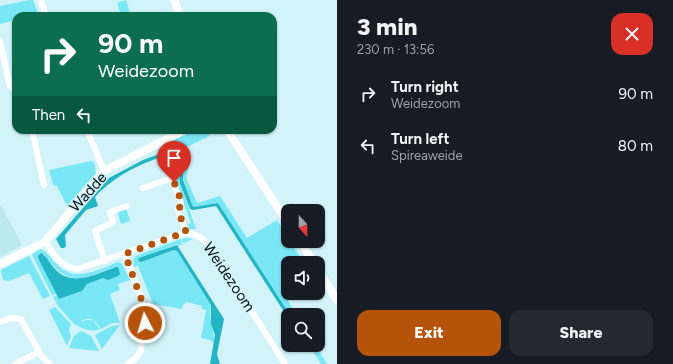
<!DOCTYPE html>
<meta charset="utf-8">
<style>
:root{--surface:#171b24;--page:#242831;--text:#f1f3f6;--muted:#9ea1a6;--accent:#b45309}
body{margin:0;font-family:Figtree,sans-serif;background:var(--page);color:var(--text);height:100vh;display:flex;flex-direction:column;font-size:15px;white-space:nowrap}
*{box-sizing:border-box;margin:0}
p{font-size:13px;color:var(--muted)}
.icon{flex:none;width:22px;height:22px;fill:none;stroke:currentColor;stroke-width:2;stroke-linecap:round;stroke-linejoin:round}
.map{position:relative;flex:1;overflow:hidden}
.drawer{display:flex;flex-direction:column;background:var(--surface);width:336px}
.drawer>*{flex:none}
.banner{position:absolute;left:12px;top:12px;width:265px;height:122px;border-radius:12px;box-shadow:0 1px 3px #0004;background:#0b6e4f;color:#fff;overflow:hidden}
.needle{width:26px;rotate:159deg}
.controls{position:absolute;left:281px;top:204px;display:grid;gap:8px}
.controls a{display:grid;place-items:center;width:44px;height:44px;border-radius:8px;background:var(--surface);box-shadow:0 1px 3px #0004;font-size:20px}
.pin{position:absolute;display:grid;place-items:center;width:34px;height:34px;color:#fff;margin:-41px -17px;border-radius:50% 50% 50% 0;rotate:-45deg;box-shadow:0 0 4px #0007}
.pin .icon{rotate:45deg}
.me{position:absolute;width:44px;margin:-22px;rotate:355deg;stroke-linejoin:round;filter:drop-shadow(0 0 3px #0008)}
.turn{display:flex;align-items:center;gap:14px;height:84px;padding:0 20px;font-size:18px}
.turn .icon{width:52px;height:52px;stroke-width:2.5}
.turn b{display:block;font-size:28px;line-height:34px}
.then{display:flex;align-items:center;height:38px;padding:0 20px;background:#0003;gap:8px;font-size:15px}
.round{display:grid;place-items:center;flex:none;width:42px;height:42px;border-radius:12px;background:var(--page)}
.overview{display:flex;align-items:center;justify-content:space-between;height:68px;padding:0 20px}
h1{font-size:24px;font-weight:800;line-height:30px}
.button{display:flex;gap:8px;margin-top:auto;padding:8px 20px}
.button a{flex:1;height:46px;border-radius:12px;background:var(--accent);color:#fff;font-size:16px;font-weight:800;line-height:46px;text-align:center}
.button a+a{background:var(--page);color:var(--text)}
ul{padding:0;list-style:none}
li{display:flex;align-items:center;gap:12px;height:52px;padding:0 20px}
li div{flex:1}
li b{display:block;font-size:15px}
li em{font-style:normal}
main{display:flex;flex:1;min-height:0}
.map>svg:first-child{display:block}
</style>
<main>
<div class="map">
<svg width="337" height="364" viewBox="0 0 337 364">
<rect width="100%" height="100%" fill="#d1f3f9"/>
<!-- built -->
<polygon fill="#bce8ee" points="1,206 22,245 0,257 0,207"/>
<!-- green -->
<g fill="#7ae7f6">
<polygon points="30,0 33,0 39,15 16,16 16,20 0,24 0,6"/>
<polygon points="126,0 131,16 121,16 117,3"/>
<path d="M193,131h10l7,3 -2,3 -22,10 4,15 -4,16 10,23 2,2 22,-7 27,42 30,-18 11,18v3h2l14,22h-16v28l-4,2 12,22h-6l-72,-112 -24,4 -2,-2c-9,-21 -11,-43 -19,-65z"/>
<polygon points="91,161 94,162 96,173 67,206 57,186 53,185 49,170"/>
<polygon points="180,173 180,183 196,229 189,229 188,224 191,223 178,188 179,187 176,182 177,174"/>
<polygon points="126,208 130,221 121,224 117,211"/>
<path d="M187,238l6,1 -15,7 -1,-2 -39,16 23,-5 14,-5 2,1 34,54c-3,14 4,25 3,38l-4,-3 -9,-2 5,-28 -4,-1v-3l-15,-4 -4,3 -1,4 -29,-5 -15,-38 -4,1 -1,-8 3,-3 45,-17 1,6 2,-1 -2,-5z"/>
<path d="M39,249c10,0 17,24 37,25 14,1 29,-7 42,-12l4,2 8,16 -12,4 2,6 -10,4 10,29h-8l-11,6c-5,-9 -12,-14 -21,-7l6,-2h7l7,9c-8,3 -15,1 -22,-3v-2l-2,2 -18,-20 -5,-9 5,-2 1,4 23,-8 5,-7 16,-6 15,-2 2,-2 -5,-7c-36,13 -47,21 -72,-14l5,23 9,18 -5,1 -20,-40z"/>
<polygon points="29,256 50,296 43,299 29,273 9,281 3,280 1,270"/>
<polygon points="55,307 71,324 69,330 71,336 67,346 49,310"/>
<polygon points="120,325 102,349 95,335 112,326"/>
<polygon points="81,331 91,336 99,351 69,348 74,336"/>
<polygon points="309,345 315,345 327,364 321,364"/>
</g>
<!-- water -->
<g fill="#23b4c6">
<path d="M176,148l7,21v11l9,25 2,2 24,-4 72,112 -2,3 -72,-112 -23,4 -3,-1 -10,-26v-13l-7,-17c-29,9 -57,21 -78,44l3,9 -12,4 -21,25 1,11 -2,2h-3l-5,-9 53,-61 34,-18z"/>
<polygon points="177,245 224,319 217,354 220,364 210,364 215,335 211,324 211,305 177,251 174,250 141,262 138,260 139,258"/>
<path d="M41,253c6,3 10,13 16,18 17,16 41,2 59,-4h2l2,7 -2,2 -10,4 -5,-2 -16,6 -5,7 -23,8 -20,-39 -1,-4z"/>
</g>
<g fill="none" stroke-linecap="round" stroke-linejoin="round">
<!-- street -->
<g stroke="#fff" stroke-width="6">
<polyline points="41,0 46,16"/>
<polyline points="0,41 10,86 16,91"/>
<polyline points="32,130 44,185"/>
<polyline points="87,130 104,171"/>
<polyline points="143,188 172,178 181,203 178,210 186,233"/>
<path d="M45,242c9,12 16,26 33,27l103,-35c25,-6 37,26 48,43l3,3 53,84"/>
<polyline points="125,254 143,304 146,315 141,350 136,358 128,364"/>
<polyline points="105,261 95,231 113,222 110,212 127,206"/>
<polyline points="0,322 11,318 21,319 42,357 50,364"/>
<polyline points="15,364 39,352"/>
</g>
<!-- secondary -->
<g stroke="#fff" stroke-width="8">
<polyline points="174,0 180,16"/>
<polyline points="227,130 288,223"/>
<polyline points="300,241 314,263"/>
<polyline points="0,264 45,242 104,171 185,130"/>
<polyline points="318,270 337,300"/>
</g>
</g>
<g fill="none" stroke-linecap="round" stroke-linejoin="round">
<!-- route -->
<polyline stroke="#b45309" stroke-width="7" stroke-dasharray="0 12.6" points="145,323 143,304 125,254 186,232 178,210 182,203 174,182"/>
</g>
<g text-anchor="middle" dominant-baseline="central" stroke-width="3" stroke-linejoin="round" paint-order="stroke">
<!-- street labels -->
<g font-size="15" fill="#040f11" stroke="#d1f3f9">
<text transform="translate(88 192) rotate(-48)">Wadde</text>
<text transform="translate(229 277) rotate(56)">Weidezoom</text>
</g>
</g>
</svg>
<div class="controls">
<a><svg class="needle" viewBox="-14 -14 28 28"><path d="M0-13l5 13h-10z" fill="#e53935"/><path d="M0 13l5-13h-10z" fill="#9ea1a6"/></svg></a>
<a><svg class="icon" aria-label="sound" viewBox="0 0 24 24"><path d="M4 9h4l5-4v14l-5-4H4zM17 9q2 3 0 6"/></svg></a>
<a><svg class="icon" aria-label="search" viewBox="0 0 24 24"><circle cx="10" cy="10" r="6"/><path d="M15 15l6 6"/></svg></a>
</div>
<div class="pin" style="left:174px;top:182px;background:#d93025"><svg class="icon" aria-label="arrive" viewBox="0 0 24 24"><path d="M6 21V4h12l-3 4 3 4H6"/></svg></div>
<svg class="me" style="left:145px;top:323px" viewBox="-20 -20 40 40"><circle r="17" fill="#b45309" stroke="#fff" stroke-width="3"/><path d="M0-11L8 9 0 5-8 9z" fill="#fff"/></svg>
<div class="banner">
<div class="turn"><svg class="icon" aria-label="right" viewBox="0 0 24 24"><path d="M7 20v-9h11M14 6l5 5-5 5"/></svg><div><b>90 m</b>Weidezoom</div></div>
<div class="then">Then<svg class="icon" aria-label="left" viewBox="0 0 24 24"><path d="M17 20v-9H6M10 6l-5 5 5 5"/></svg></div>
</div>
</div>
<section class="drawer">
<div class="overview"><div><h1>3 min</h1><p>230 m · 13:56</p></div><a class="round" style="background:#d93025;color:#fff"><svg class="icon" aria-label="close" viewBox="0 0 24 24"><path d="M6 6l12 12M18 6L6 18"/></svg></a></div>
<ul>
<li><svg class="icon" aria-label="right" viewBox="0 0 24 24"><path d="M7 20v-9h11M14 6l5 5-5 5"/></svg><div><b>Turn right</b><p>Weidezoom</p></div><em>90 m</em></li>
<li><svg class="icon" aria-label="left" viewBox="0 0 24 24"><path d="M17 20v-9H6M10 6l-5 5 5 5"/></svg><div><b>Turn left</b><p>Spireaweide</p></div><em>80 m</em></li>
</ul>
<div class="button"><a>Exit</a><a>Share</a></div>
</section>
</main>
